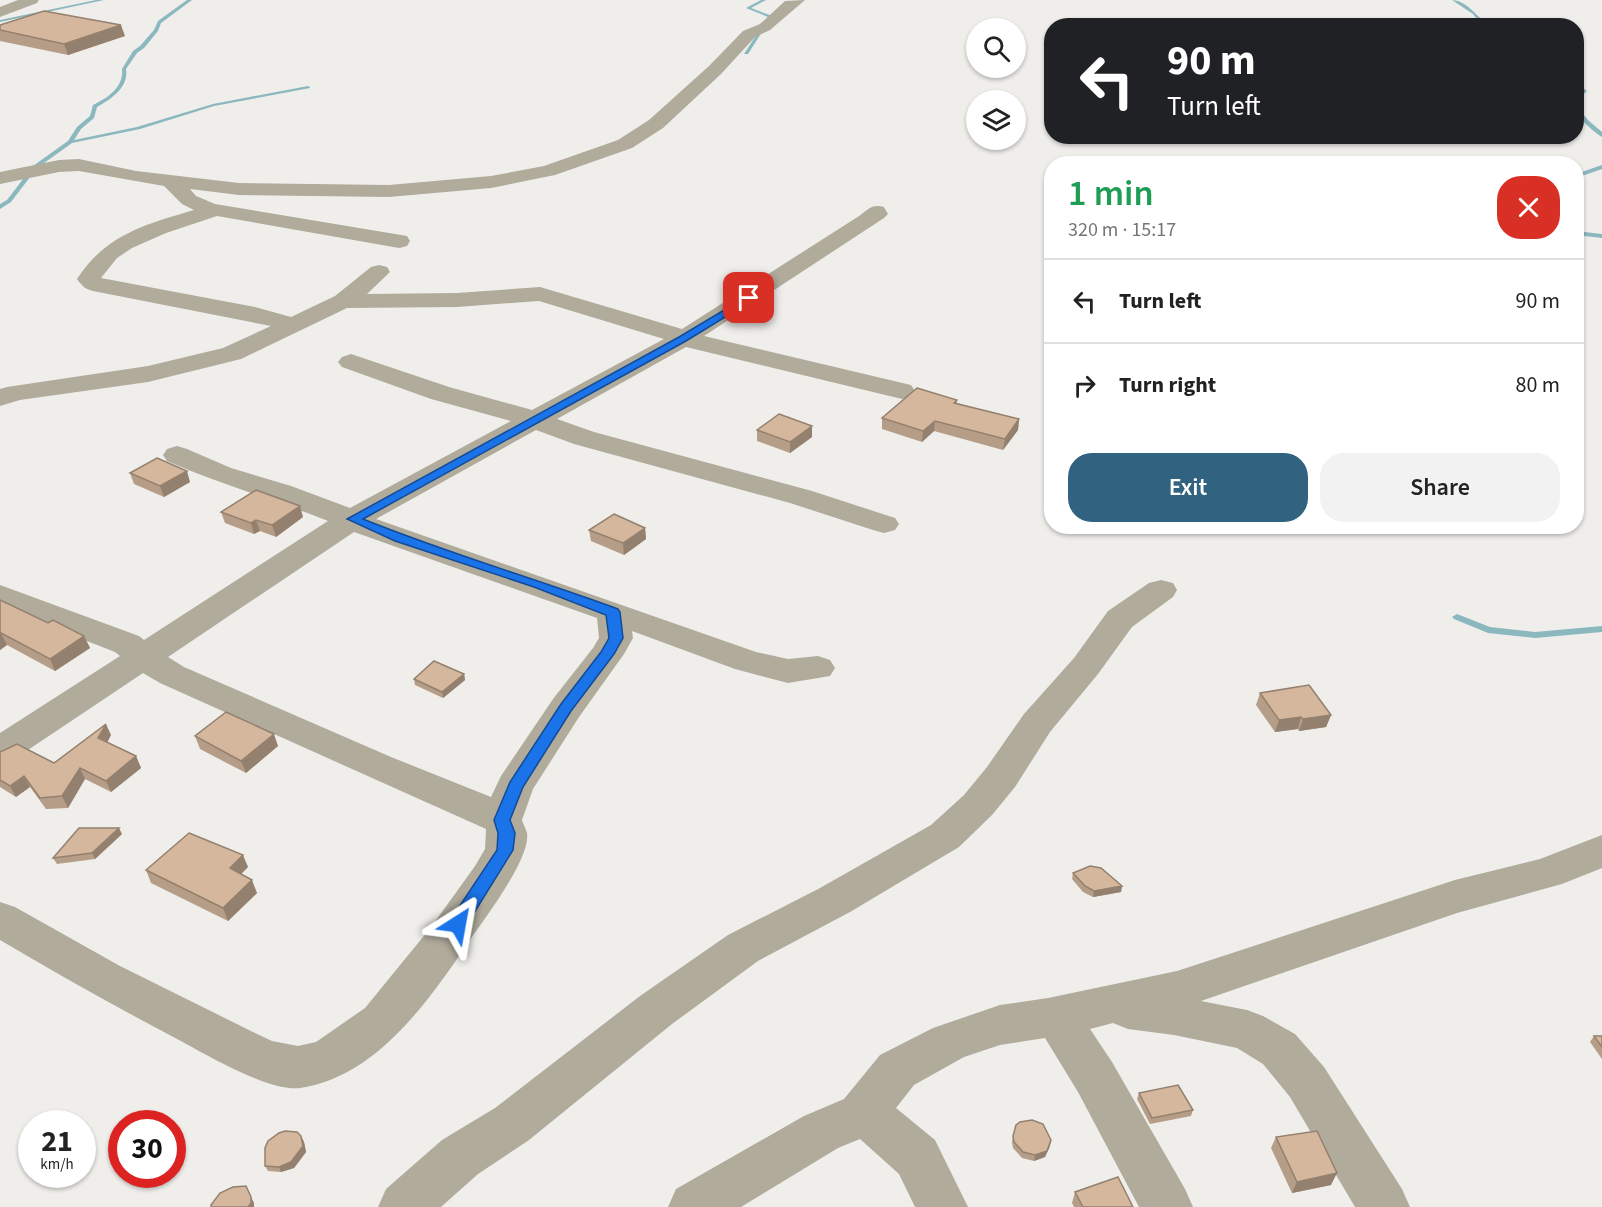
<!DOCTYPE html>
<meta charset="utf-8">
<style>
:root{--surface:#fff;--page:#f2f2f2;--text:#222;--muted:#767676;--line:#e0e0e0;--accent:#316280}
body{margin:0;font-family:"Source Sans 3",sans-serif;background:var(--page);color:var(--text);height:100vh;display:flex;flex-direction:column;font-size:22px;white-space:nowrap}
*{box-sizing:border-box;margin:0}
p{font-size:20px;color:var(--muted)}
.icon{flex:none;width:33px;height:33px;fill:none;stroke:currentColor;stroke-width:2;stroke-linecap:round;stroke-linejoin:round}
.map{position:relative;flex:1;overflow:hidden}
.drawer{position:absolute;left:1044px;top:156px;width:540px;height:378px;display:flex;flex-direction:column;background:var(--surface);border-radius:24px;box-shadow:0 2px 4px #0004}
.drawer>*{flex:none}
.banner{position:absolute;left:1044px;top:18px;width:540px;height:126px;border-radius:24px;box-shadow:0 2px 4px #0004;background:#202124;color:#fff;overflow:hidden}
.controls{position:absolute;left:966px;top:18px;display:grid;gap:12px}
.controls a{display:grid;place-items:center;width:60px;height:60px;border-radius:50%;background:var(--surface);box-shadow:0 2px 4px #0004;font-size:30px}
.speed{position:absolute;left:18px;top:1110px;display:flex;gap:12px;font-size:30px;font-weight:700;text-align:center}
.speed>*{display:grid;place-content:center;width:78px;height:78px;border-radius:50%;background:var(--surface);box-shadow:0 2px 4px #0004;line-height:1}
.speed small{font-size:15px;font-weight:400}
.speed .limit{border:9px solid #d22;background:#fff;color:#111}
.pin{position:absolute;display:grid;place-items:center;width:51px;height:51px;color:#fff;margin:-26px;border-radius:12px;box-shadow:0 3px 9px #0006}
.me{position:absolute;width:66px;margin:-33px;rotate:34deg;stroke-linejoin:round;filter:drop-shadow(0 0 4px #0008)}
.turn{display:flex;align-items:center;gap:21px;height:126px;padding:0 24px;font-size:27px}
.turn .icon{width:78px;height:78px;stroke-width:2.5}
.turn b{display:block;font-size:42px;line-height:51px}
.round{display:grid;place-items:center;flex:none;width:63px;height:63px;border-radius:24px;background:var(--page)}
.headline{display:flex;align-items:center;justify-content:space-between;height:102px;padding:0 24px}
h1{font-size:36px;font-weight:600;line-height:45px;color:#1e9e55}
.primary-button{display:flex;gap:12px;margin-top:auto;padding:12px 24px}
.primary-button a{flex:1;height:69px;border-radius:24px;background:var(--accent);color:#fff;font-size:24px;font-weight:600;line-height:69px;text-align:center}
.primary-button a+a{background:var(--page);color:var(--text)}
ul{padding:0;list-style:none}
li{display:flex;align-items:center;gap:18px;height:84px;padding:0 24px;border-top:2px solid var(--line)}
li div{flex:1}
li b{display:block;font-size:22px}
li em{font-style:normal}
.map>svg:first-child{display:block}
</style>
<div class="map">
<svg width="1602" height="1207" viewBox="0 0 1602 1207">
<rect width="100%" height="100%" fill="#efeeeb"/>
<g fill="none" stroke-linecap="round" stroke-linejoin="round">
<!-- stream -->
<g fill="#8bb7bf" fill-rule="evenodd">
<polygon points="96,0 104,0 0,22 0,20"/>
<path d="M187,0h5l-31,23 -3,8 -14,17 -7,5 -11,16c3,18 -14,30 -29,38l-3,11 -13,11 -7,11 63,-13 76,-23 95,-18 2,1v1l-96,18 -74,23 -68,14 -35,25 -26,34 -11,7v-5l7,-4 26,-34 35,-25 9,-14 13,-11 3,-11c15,-7 31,-18 29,-36l11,-18 7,-5 14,-16 4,-9z"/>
<polygon points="761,0 766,0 751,8 772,16 748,54 744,54 768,17 746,8"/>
<path d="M1452,0c17,1 25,19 39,26l-10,-2 -8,-10z"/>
<polygon points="1576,82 1587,91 1576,102 1576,98 1582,91 1576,86"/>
<path d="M1576,106l13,15 13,11v5c-10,-7 -26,-19 -26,-31z"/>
<polygon points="1602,165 1602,169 1576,178 1576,174"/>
<polygon points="1576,231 1602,234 1602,238 1576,235"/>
<polygon points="1457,614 1490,627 1535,632 1602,626 1602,632 1535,638 1488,633 1454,619 1452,617"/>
</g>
<!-- minor -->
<g fill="#b1ab9c" fill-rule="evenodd">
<polygon points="18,0 39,0 37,3 0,17 0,7"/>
<path d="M805,0l-35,30 -15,7 -34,37 -58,54 -31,20 -77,27 -64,13 -102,9 -150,-2 -49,-6 6,7 19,8 192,32 3,5 -3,5 -8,2 -182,-32 -51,17 -34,15 -15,10 -16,20 154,29 36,10 44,-21 36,-29 8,-2 8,2 3,5 -23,22 90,-1 83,-6 142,42 174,-111c11,-7 15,-15 28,-11l4,7 -4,4 -180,118 207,49 4,6 -4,6 -9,2 -216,-52 -129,72 37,13 218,59 83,27 4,6 -4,6 -11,3 -11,-3 -83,-27 -216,-59 -38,-14 -160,89 380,133 32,7 30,-3 12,4 5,8 -5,8 -42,7 -53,-14 -103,-38 1,7 -9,16 -45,63 -46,72 -11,31c1,4 4,9 5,13 4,25 -42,85 -57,107 -40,59 -93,137 -170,148 -31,4 -93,-33 -121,-48 -61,-32 -120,-65 -179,-100v-38l15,5 105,59 133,66 19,9 26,5 18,-4 49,-34 67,-82 43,-60 10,-17 1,-20 -326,-146 -17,-10 -130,87 -13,4v-31l120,-77 -5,-4 -115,-45v-22l139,51 5,4 184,-119c-53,-21 -108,-37 -161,-60l-4,-6 4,-6 10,-3 10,3 44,19 60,18 59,22 161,-87 -80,-22 -89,-32 -4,-5 4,-5 9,-3 9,3 89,30 83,23 132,-71 -125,-38 -82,6 -110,1 -106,51 -93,23 -128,18 -20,6v-17l7,-2 141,-21 75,-18 48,-22 -178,-35c-8,-2 -11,-5 -16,-12 28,-44 69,-55 117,-69l-12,-6 -18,-18 -85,-15 -20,1 -59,12v-12l59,-12 20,-1 57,12 103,12 150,2 102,-9 53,-10 74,-26 31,-20 60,-54 34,-35 17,-7 25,-23zM354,532l243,86 2,20 -6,10 -40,51 -52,77 -10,21 -100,-40 -207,-90 -16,-10z"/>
<polygon points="1161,580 1173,583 1177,590 1173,597 1132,627 1098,674 1050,732 1015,787 992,815 959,847 850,912 758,961 672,1024 529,1140 478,1174 441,1207 378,1207 386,1189 442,1140 495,1108 640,996 728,935 820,888 931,825 964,795 987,767 1024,714 1074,658 1108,611 1149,583"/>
<polygon points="1602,835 1602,868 1562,884 1457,913 1201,1001 1247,1010 1263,1016 1295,1034 1324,1067 1402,1189 1410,1207 1355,1207 1290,1097 1263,1064 1237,1048 1174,1035 1128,1029 1113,1023 1090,1029 1112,1062 1185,1189 1193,1207 1139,1207 1078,1092 1045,1038 1000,1045 964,1057 914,1085 896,1108 935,1140 968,1207 915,1207 899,1174 860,1139 838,1148 741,1207 668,1207 676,1189 804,1116 844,1099 880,1055 933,1028 1000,1005 1048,998 1177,971 1455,880 1540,859"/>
</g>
</g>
<!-- wall -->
<g fill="#b69d87">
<polygon points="0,25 125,36 68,55 0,41"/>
<polygon points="957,400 957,403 1019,419 1018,430 1003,450 934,431 922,442 882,429 882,418"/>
<polygon points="757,430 812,437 790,453 757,441"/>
<polygon points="130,473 190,482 164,497 134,484"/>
<polygon points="221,512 303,517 276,537 260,531 254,534 225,523"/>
<polygon points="645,528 646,539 624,555 591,541 589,530"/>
<polygon points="0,600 48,623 84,636 90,648 55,671 7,645 0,650"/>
<polygon points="464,674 465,680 443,698 415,685 414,679"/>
<polygon points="1260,693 1331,715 1326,727 1299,731 1298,729 1275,732 1256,705"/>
<polygon points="111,735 107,743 136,756 141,768 111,792 85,779 68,808 46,809 30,787 16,797 0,787 0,752 54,763"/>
<polygon points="195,736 278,746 246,773 200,749"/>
<polygon points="122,834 95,859 57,864 53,858"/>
<polygon points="248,867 241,874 257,893 228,921 151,883 146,870"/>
<polygon points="1073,873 1122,886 1121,892 1093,897 1083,892 1072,879"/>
<polygon points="1594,1036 1602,1036 1602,1059 1590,1042"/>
<polygon points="1139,1093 1193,1110 1191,1116 1150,1124 1137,1099"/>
<polygon points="301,1136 304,1142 306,1152 294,1168 281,1172 268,1171 265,1166"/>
<polygon points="1013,1136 1050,1146 1045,1157 1034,1161 1022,1158 1013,1148 1012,1142"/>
<polygon points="1276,1137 1331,1185 1292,1193 1271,1148"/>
<polygon points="1075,1192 1133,1207 1074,1207 1072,1203"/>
</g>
<!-- shaded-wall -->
<g fill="#94806e">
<polygon points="121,25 125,36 68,55 64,44"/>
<polygon points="1019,419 1018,430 1003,450 1005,439"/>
<polygon points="935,421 934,431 922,442 923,431"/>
<polygon points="812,426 812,437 790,453 790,442"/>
<polygon points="187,471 190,482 164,497 160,486"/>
<polygon points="300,506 303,517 276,537 272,525"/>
<polygon points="256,520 260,531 254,534 251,523"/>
<polygon points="645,528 646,539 624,555 623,543"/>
<polygon points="1,633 7,645 0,650 0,634"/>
<polygon points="84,636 90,648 55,671 50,659"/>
<polygon points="464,674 465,680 443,698 442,692"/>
<polygon points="1331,715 1326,727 1299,731 1303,719"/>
<polygon points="1301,717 1298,729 1275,732 1279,720"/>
<polygon points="106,724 111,735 103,750 98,738"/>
<polygon points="274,734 278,746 246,773 241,761"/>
<polygon points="136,756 141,768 111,792 106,781"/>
<polygon points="80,768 85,779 68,808 62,796"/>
<polygon points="24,776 30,787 16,797 10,786"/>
<polygon points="119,828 122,834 95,859 92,853"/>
<polygon points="243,855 248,867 235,880 230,868"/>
<polygon points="252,880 257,893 228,921 223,908"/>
<polygon points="1122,886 1121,892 1093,897 1094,891"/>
<polygon points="301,1136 304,1142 306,1152 294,1168 281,1172 279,1167"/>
<polygon points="1051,1140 1050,1146 1045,1157 1034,1161 1035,1155"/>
<polygon points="1337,1173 1331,1185 1292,1193 1297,1182"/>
<polygon points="251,1197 254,1203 254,1207 248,1207"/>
</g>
<!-- building -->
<g fill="#d4b79d" stroke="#94806e" stroke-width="1.5">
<polygon points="44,11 121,25 64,44 0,30 0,25"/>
<polygon points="917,388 957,400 954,403 1019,419 1005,439 935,421 923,431 882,418"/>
<polygon points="779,414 812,426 790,442 757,430"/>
<polygon points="157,458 187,471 160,486 130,473"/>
<polygon points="256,490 300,506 272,525 256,520 251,523 221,512"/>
<polygon points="614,514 645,528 623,543 589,530"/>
<polygon points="0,600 48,623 53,620 84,636 50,659 1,633 0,634"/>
<polygon points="434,661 464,674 442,692 414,679"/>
<polygon points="1309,685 1331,715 1303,719 1301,717 1279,720 1260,693"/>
<polygon points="226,712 274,734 241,761 195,736"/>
<polygon points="106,724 98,738 136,756 106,781 80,768 62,796 40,798 24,776 10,786 0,780 0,752 17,744 54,763"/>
<polygon points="79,828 119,828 92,853 53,858"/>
<polygon points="189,833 243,855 230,868 252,880 223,908 146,870"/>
<polygon points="1090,866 1101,868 1122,886 1094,891 1085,886 1073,873"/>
<polygon points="1594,1036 1602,1036 1602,1047"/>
<polygon points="1178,1085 1193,1110 1152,1118 1139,1093"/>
<polygon points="1032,1120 1043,1124 1051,1140 1047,1151 1035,1155 1023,1152 1014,1142 1013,1136 1016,1125 1020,1122"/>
<polygon points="285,1131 297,1132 301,1136 303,1146 291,1162 279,1167 265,1166 265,1148 268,1141 279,1133"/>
<polygon points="1317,1131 1337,1173 1297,1182 1276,1137"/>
<polygon points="1118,1177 1133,1207 1083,1207 1075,1192"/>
<polygon points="246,1186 251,1197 251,1203 248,1207 211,1207 211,1205 220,1193 233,1187"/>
</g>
<!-- route -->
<path fill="#1a73e8" stroke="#114b97" stroke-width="1.5" d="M749,295l5,3 -1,2 -67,41 -323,178c84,34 170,59 255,90l2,3 3,26 -9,16 -43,57 -48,76 -13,33 5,13 -2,17 -49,79 -6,2 -7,-2 -2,-5 2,-5 46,-69 1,-17 -4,-13 16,-38 51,-78 40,-52 8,-14 -3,-23 -72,-28 -139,-46 -48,-22 332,-182z"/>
</svg>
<div class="controls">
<a><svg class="icon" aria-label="search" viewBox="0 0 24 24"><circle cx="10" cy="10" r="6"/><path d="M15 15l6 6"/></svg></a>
<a><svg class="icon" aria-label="layers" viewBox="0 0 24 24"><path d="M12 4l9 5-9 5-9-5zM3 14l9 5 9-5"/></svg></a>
</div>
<div class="speed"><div>21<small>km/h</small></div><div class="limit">30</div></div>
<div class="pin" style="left:749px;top:298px;background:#d93025"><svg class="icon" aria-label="arrive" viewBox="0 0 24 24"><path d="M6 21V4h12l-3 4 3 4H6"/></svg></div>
<svg class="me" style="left:458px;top:924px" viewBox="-20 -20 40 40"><path d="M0-17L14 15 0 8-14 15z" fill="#1a73e8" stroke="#fff" stroke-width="4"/></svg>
<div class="banner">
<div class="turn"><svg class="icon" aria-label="left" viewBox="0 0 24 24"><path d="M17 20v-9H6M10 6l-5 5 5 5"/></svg><div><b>90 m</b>Turn left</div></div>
</div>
<section class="drawer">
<div class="headline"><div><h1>1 min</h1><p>320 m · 15:17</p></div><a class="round" style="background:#d93025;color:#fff"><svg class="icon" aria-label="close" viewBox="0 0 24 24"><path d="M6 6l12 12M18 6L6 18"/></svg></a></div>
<ul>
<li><svg class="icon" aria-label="left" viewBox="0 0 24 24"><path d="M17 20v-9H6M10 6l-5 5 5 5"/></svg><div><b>Turn left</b></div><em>90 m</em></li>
<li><svg class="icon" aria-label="right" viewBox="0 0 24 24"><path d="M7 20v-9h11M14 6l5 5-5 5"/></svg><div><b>Turn right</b></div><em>80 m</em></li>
</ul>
<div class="primary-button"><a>Exit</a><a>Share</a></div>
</section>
</div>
